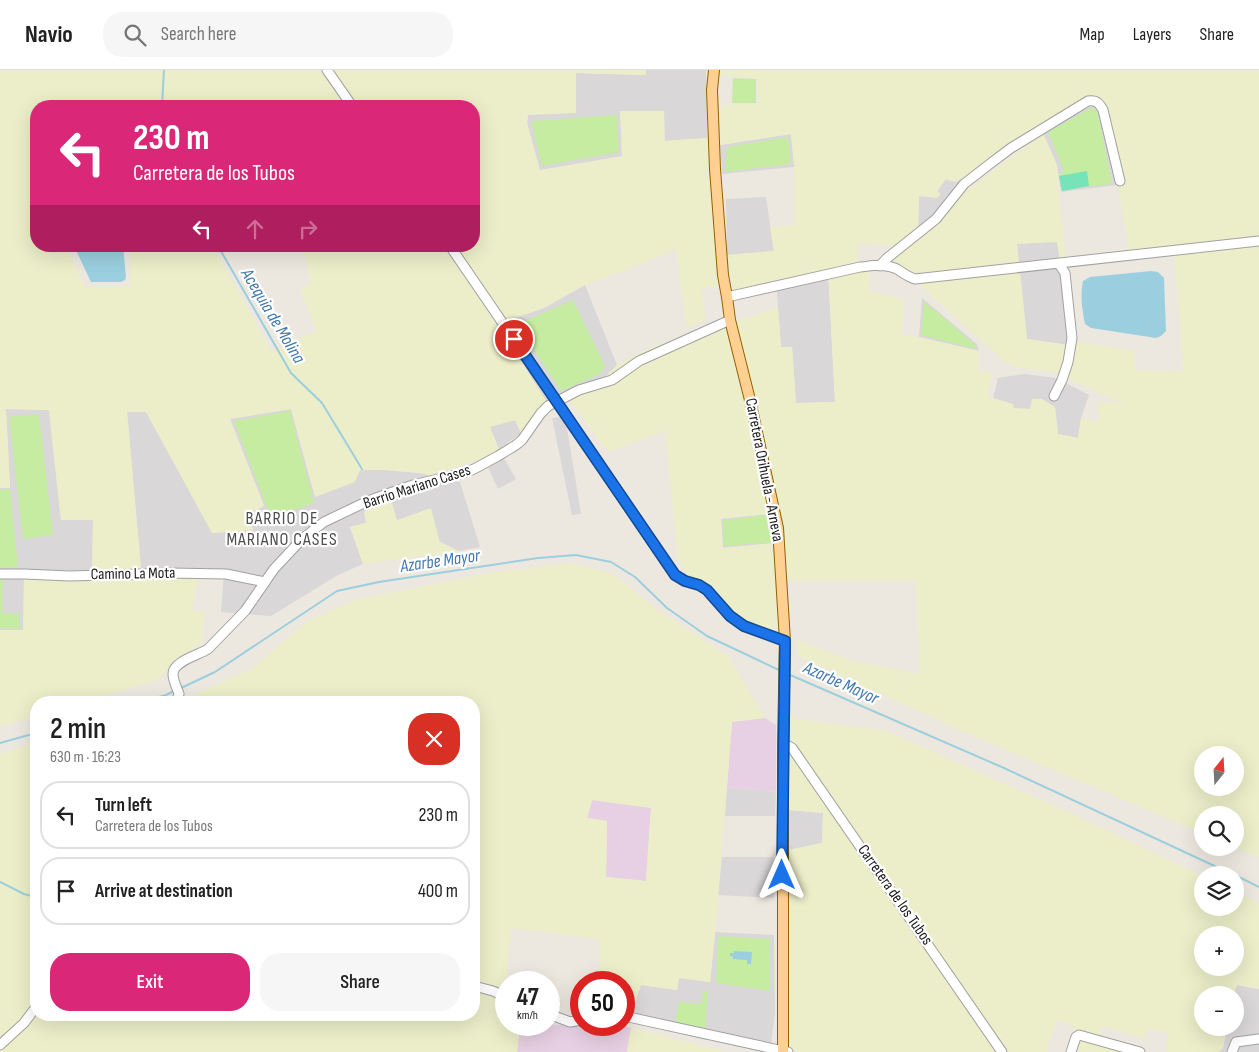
<!DOCTYPE html>
<meta charset="utf-8">
<style>
:root{--surface:#fff;--page:#f6f6f6;--text:#222;--muted:#767676;--line:#e0e0e0;--accent:#db2777}
body{margin:0;font-family:"Sofia Sans Condensed",sans-serif;background:var(--page);color:var(--text);height:100vh;display:flex;flex-direction:column;font-size:19px;white-space:nowrap}
*{box-sizing:border-box;margin:0}
p{font-size:16px;color:var(--muted)}
.icon{flex:none;width:28px;height:28px;fill:none;stroke:currentColor;stroke-width:2;stroke-linecap:round;stroke-linejoin:round}
.map{position:relative;flex:1;overflow:hidden}
.sheet{position:absolute;left:30px;top:626px;width:450px;height:325px;display:flex;flex-direction:column;background:var(--surface);border-radius:20px;box-shadow:0 5px 20px #0002}
.sheet>*{flex:none}
.guide{position:absolute;left:30px;top:30px;width:450px;height:152px;border-radius:20px;box-shadow:0 5px 20px #0002;background:#db2777;color:#fff;overflow:hidden}
.needle{width:32px;rotate:18deg}
.fabs{position:absolute;left:1194px;top:676px;display:grid;gap:10px}
.fabs a{display:grid;place-items:center;width:50px;height:50px;border-radius:50%;background:var(--surface);box-shadow:0 5px 20px #0002;font-size:25px}
.speed{position:absolute;left:495px;top:901px;display:flex;gap:10px;font-size:25px;font-weight:700;text-align:center}
.speed>*{display:grid;place-content:center;width:65px;height:65px;border-radius:50%;background:var(--surface);box-shadow:0 5px 20px #0002;line-height:1}
.speed small{font-size:12px;font-weight:400}
.speed .limit{border:8px solid #d22;background:#fff;color:#111}
.pin{position:absolute;display:grid;place-items:center;width:42px;height:42px;color:#fff;margin:-21px;border:2px solid #fff;border-radius:50%;box-shadow:0 1px 5px #0007}
.me{position:absolute;width:55px;margin:-28px;rotate:0deg;stroke-linejoin:round;filter:drop-shadow(0 0 4px #0008)}
.turn{display:flex;align-items:center;gap:18px;height:105px;padding:0 20px;font-size:22px}
.turn .icon{width:65px;height:65px;stroke-width:2.5}
.turn b{display:block;font-size:35px;line-height:42px}
.lanes{display:flex;align-items:center;height:48px;padding:0 20px;background:#0003;justify-content:center;gap:25px;direction:ltr}
.lanes .off{opacity:.35}
.round{display:grid;place-items:center;flex:none;width:52px;height:52px;border-radius:20px;background:var(--page)}
.headline{display:flex;align-items:center;justify-content:space-between;height:85px;padding:0 20px}
h1{font-size:30px;font-weight:600;line-height:38px}
.button{display:flex;gap:10px;margin-top:auto;padding:10px 20px}
.button a{flex:1;height:58px;border-radius:20px;background:var(--accent);color:#fff;font-size:20px;font-weight:600;line-height:58px;text-align:center}
.button a+a{background:var(--page);color:var(--text)}
ul{padding:0;list-style:none}
li{display:flex;align-items:center;gap:15px;height:68px;margin:0 10px 8px;padding:0 10px;border:2px solid var(--line);border-radius:20px}
li div{flex:1}
li b{display:block;font-size:19px}
li em{font-style:normal}
header{display:flex;align-items:center;gap:30px;box-sizing:border-box;height:70px;padding:0 25px;background:var(--surface);border-bottom:1px solid var(--line)}
header strong{font-size:24px}
nav{display:flex;gap:28px;margin-inline-start:auto;font-size:18px}
.search{width:350px;height:45px;background:var(--page);display:flex;align-items:center;gap:12px;box-sizing:border-box;padding:0 18px;border-radius:20px;color:var(--muted);font-size:19px}
.map>svg:first-child{display:block}
</style>
<header>
<strong>Navio</strong>
<div class="search"><svg class="icon" aria-label="search" viewBox="0 0 24 24"><circle cx="10" cy="10" r="6"/><path d="M15 15l6 6"/></svg>Search here</div>
<nav><a>Map</a><a>Layers</a><a>Share</a></nav>
</header>
<div class="map">
<svg width="1259" height="982" viewBox="0 0 1259 982">
<rect width="100%" height="100%" fill="#ede8df"/>
<!-- residential -->
<g fill="#d9d7d7">
<polygon points="646,0 706,0 707,68 665,71 620,41 622,86 540,101 527,53 528,45 575,3 645,5"/>
<polygon points="1094,34 1100,41 1118,115 1061,122 1057,95 1043,63"/>
<polygon points="791,64 794,97 722,104 720,75"/>
<polygon points="962,108 968,119 918,158 919,126 937,121 946,109 956,112"/>
<polygon points="766,127 774,181 727,185 726,129"/>
<polygon points="1057,171 1070,269 1069,275 1027,269 1017,174"/>
<polygon points="828,199 835,332 796,333 792,277 781,277 776,211"/>
<polygon points="585,215 617,295 606,306 546,331 497,254 544,238"/>
<polygon points="922,228 977,274 979,281 919,267"/>
<polygon points="1025,304 1056,308 1089,325 1081,348 1078,368 1058,364 1055,337 1031,339 1013,338 993,328 998,308"/>
<polygon points="6,339 49,340 61,450 93,450 92,501 23,560 0,560 0,418 10,417"/>
<polygon points="291,339 315,427 360,400 385,400 419,403 460,412 480,477 459,481 397,450 390,430 366,453 350,457 363,494 338,505 271,546 221,542 224,503 141,499 127,341 146,342 213,463 253,459 247,444 264,436 230,349"/>
<polygon points="560,347 567,358 581,444 572,445 552,348"/>
<polygon points="515,350 521,363 499,379 489,357"/>
<polygon points="504,388 516,409 498,419 488,397"/>
<polygon points="770,444 775,473 723,478 721,449"/>
<polygon points="727,717 776,722 775,746 725,746"/>
<polygon points="789,740 823,743 822,773 788,780"/>
<polygon points="722,787 773,787 774,828 718,825"/>
<polygon points="715,862 774,865 775,943 771,976 631,944 641,915 677,920 679,908 710,912"/>
<polygon points="1237,915 1259,919 1259,982 1218,982 1223,978 1227,958 1235,958 1234,925"/>
</g>
<!-- industrial -->
<g fill="#e7d0e3">
<polygon points="765,648 776,655 776,722 727,717 732,652"/>
<polygon points="592,730 651,738 646,811 606,807 607,751 587,748"/>
<polygon points="549,952 554,955 581,954 581,955 618,955 631,958 627,982 517,982 520,955 549,955"/>
</g>
<!-- farmland -->
<g fill="#ebeec8" fill-rule="evenodd">
<path d="M0,0h646v5l-70,-2v40l-48,2 -1,8 13,47 82,-14 -2,-45h44l1,30 42,-3 11,148 -17,3 5,31 -19,8 -11,-79 -48,20 -43,16 -41,23 -46,16 48,77 -25,32 -6,-13 -25,7 9,22 -9,7 -58,19 -13,-2 -34,-3h-25l-5,12 -40,15 -24,-88 -61,10 34,87 -17,8 6,16 -41,3 -66,-121h-19l14,156 58,3 -7,39 13,3 -4,31 -26,16 -17,20 -76,22h-46v14l-36,10v-96h23l1,-60 68,1 1,-51h-32l-12,-110 -43,-1 4,79h-10zM36,36h438v140h-171l8,37 -11,5 16,43 -45,20 -58,-105h-83v40l-45,1 -20,-41h-29z"/>
<path d="M719,0h540v788l-24,-11v-32h-33v18l-231,-98 -173,-79 -2,-16 57,21 67,13 -4,-93h-139l1,41 -3,5 -7,3 -9,-2 -24,-13 -7,-6 -16,-24 -20,-4 -14,-23 -13,-127 -57,21 -44,-59 42,-17 11,-11 39,-20 71,-20 51,-18 3,40h11l4,56 39,-1 -7,-133 -94,22 -7,-36 47,-4 -4,-24 25,-2 -1,-62 -3,-29 -71,11 1,-40 36,-1v-26l-38,-3zM1095,34l5,7 18,74 12,68 44,1 7,83 2,35 -48,-2 -1,-19 -58,-10 -8,4 -41,-6 -10,-95 40,-2 3,19h6l-5,-43 -4,-53 -14,-32zM1037,66l1,1 -120,90 1,-31 18,2 4,-4 -4,-3 9,-12 10,3zM858,173l37,3 -3,14 113,102 10,5 39,5 60,28 14,4 -30,-2 1,20 -18,-4 -3,20 -20,-4 -3,-27 -13,-8h-10l-2,10 -16,-1 -1,-4 -26,-8 5,-23 -13,-2v-20l-60,-14 -17,-2 1,-36 -35,-8 3,-28 -14,-2zM770,444l5,29 -52,5 -2,-30zM1202,685h33v33h-33z"/>
<polygon points="391,430 397,450 431,438 440,473 459,481 363,494 350,457 366,453 364,442"/>
<path d="M572,493l41,11 47,38 68,44 37,62 -33,4 -16,203 -6,57 -31,-4 -2,12 -36,-5 -10,29 -7,-1v-31h-23l-2,-43 -88,-11 -6,60 1,2v35h14l-3,27h-517v-298l36,-11v272h438v-313h-296l73,-33 57,-48 47,-21 135,-27zM592,730l59,8 -5,73 -40,-4 1,-56 -20,-3z"/>
<path d="M791,648l96,13 192,86 123,59v32h33v-17l24,12v86l-22,-4 -3,10h-32v33h25l-4,20 -5,4h-52l2,-19 -20,-5 -3,11 -43,-13 -3,10 -8,-1 56,17h-72l7,-19 -8,-2 1,-4 -18,-7 -11,32h-261l3,-2v-200l34,-7 1,-30 -34,-3zM1202,865h33v33h-33z"/>
<polygon points="631,958 727,982 627,982"/>
</g>
<!-- grass -->
<g fill="#c5eca0">
<polygon points="733,8 756,9 756,33 732,33"/>
<polygon points="1093,37 1098,44 1112,114 1063,119 1060,103 1064,101 1048,62"/>
<polygon points="617,45 619,82 542,96 531,51"/>
<polygon points="788,67 791,94 725,102 727,77"/>
<polygon points="573,230 605,296 600,304 561,321 519,257 520,253"/>
<polygon points="924,232 936,241 975,275 976,279 921,265"/>
<polygon points="290,341 314,433 271,448 234,351"/>
<polygon points="39,344 53,465 23,469 9,347"/>
<polygon points="10,419 18,497 0,498 0,420"/>
<polygon points="769,445 773,472 724,476 723,450"/>
<polygon points="0,508 3,508 2,543 20,544 20,559 0,558"/>
<polygon points="718,866 770,869 770,921 716,913"/>
<polygon points="703,921 708,922 705,961 675,954 679,932 700,934 702,932"/>
</g>
<!-- pitch -->
<polygon fill="#76e3b9" points="1087,101 1089,116 1062,121 1059,106"/>
<!-- water -->
<g fill="#9bcfdf">
<polygon points="74,176 123,176 126,207 125,210 121,212 91,212"/>
<path d="M1151,201l7,1 6,6 2,53 -5,5 -5,2 -65,-10 -6,-4c-3,-14 -5,-29 -2,-43l7,-4z"/>
<polygon points="734,881 752,882 751,894 747,894 747,890 733,889 733,887 730,886 730,883 734,883"/>
</g>
<g fill="none" stroke-linecap="round" stroke-linejoin="round">
<!-- stream -->
<g stroke="#9bcfdf" stroke-width="2">
<polyline points="162,36 164,0"/>
<polyline points="218,176 291,303 322,333 362,399"/>
<polyline points="788,604 1004,698 1234,805"/>
<polyline points="181,618 215,602 337,521 379,512 538,488 576,485 611,492 635,507 667,538 707,566 781,601"/>
<polyline points="141,632 166,625 174,621"/>
<polyline points="0,673 36,663"/>
<polyline points="1235,805 1259,817"/>
<polyline points="0,812 24,824 36,827"/>
<polyline points="572,956 581,955"/>
<polyline points="682,963 707,969"/>
</g>
<defs>
<g id="minor">
<polyline points="327,0 352,36"/>
<polyline points="450,176 675,505 685,511 699,515 707,520 730,546 744,556 785,571"/>
<path d="M880,196l6,-7 50,-40 28,-35 27,-21 20,-15 77,-47c9,-1 11,2 15,9l17,71"/>
<path d="M727,227l133,-30c12,-1 25,-4 37,2 6,4 11,8 18,10l344,-38"/>
<polyline points="1054,326 1062,310 1068,292 1072,268 1065,203 1059,194"/>
<polyline points="0,504 24,504 70,506 171,503 226,504 265,512"/>
<path d="M176,632l3,-8c-2,-6 -6,-13 -6,-20 0,-13 26,-19 35,-25l37,-38 29,-42 28,-30 22,-17 44,-21 19,-7 26,-9 51,-12 10,-4 24,-13 18,-11 6,-5 19,-27 7,-7 31,-16 33,-10 27,-19 91,-41"/>
<polyline points="783,673 792,678 1002,982"/>
<polyline points="474,916 493,921 506,927"/>
<polyline points="549,944 570,952 581,950"/>
<polyline points="624,946 788,982"/>
<polyline points="0,975 24,953 36,937"/>
<polyline points="1071,982 1076,967 1079,965 1140,982"/>
<polyline points="1232,982 1236,972 1259,969"/>
</g>
<polyline id="major" points="714,0 712,20 715,99 723,205 727,227 730,250 749,326 778,458 785,571 783,673 783,982"/>
</defs>
<!-- minor casing -->
<use href="#minor" stroke="#a1a1a1" stroke-width="11"/>
<!-- major casing -->
<use href="#major" stroke="#916100" stroke-width="12"/>
<!-- minor -->
<use href="#minor" stroke="#fff" stroke-width="9"/>
<!-- major -->
<use href="#major" stroke="#ffd092" stroke-width="10"/>
</g>
<g fill="none" stroke-linecap="round" stroke-linejoin="round">
<defs>
<polyline id="route" points="514,269 675,505 685,511 699,515 707,520 730,546 744,556 785,571 782,805"/>
</defs>
<!-- route casing -->
<use href="#route" stroke="#114b97" stroke-width="12"/>
<!-- route -->
<use href="#route" stroke="#1a73e8" stroke-width="9"/>
</g>
<g text-anchor="middle" dominant-baseline="central" stroke-width="4.5" stroke-linejoin="round" paint-order="stroke">
<!-- street labels -->
<g font-size="16" fill="#1a1a1a" stroke="#fff">
<text transform="translate(764 400) rotate(79)">Carretera Orihuela - Arneva</text>
<text transform="translate(417 417) rotate(-18)">Barrio Mariano Cases</text>
<text transform="translate(133 504) rotate(-1)">Camino La Mota</text>
<text transform="translate(895 825) rotate(55)">Carretera de los Tubos</text>
</g>
<!-- water labels -->
<g font-size="18" font-style="italic" fill="#4279af" stroke="#fff">
<text transform="translate(273 246) rotate(59)">Acequia de Molina</text>
<text transform="translate(440 491) rotate(-8)">Azarbe Mayor</text>
<text transform="translate(841 613) rotate(24)">Azarbe Mayor</text>
</g>
<!-- neighbourhood labels -->
<g font-size="18" letter-spacing="1" fill="#4d4d4d" stroke="#fff">
<text x="282" y="448">BARRIO DE<tspan x="282" dy="21">MARIANO CASES</tspan></text>
</g>
</g>
</svg>
<div class="fabs">
<a><svg class="needle" viewBox="-14 -14 28 28"><path d="M0-13l5 13h-10z" fill="#e53935"/><path d="M0 13l5-13h-10z" fill="#767676"/></svg></a>
<a><svg class="icon" aria-label="search" viewBox="0 0 24 24"><circle cx="10" cy="10" r="6"/><path d="M15 15l6 6"/></svg></a>
<a><svg class="icon" aria-label="layers" viewBox="0 0 24 24"><path d="M12 4l9 5-9 5-9-5zM3 14l9 5 9-5"/></svg></a>
<a>+</a>
<a>−</a>
</div>
<div class="speed"><div>47<small>km/h</small></div><div class="limit">50</div></div>
<div class="pin" style="left:514px;top:269px;background:#d93025"><svg class="icon" aria-label="arrive" viewBox="0 0 24 24"><path d="M6 21V4h12l-3 4 3 4H6"/></svg></div>
<svg class="me" style="left:782px;top:805px" viewBox="-20 -20 40 40"><path d="M0-17L14 15 0 8-14 15z" fill="#1a73e8" stroke="#fff" stroke-width="4"/></svg>
<div class="guide">
<div class="turn"><svg class="icon" aria-label="left" viewBox="0 0 24 24"><path d="M17 20v-9H6M10 6l-5 5 5 5"/></svg><div><b>230 m</b>Carretera de los Tubos</div></div>
<div class="lanes"><svg class="icon" aria-label="left" viewBox="0 0 24 24"><path d="M17 20v-9H6M10 6l-5 5 5 5"/></svg><svg class="icon off" aria-label="ahead" viewBox="0 0 24 24"><path d="M12 20V5M6 11l6-6 6 6"/></svg><svg class="icon off" aria-label="right" viewBox="0 0 24 24"><path d="M7 20v-9h11M14 6l5 5-5 5"/></svg></div>
</div>
<section class="sheet">
<div class="headline"><div><h1>2 min</h1><p>630 m · 16:23</p></div><a class="round" style="background:#d93025;color:#fff"><svg class="icon" aria-label="close" viewBox="0 0 24 24"><path d="M6 6l12 12M18 6L6 18"/></svg></a></div>
<ul>
<li><svg class="icon" aria-label="left" viewBox="0 0 24 24"><path d="M17 20v-9H6M10 6l-5 5 5 5"/></svg><div><b>Turn left</b><p>Carretera de los Tubos</p></div><em>230 m</em></li>
<li><svg class="icon" aria-label="arrive" viewBox="0 0 24 24"><path d="M6 21V4h12l-3 4 3 4H6"/></svg><div><b>Arrive at destination</b></div><em>400 m</em></li>
</ul>
<div class="button"><a>Exit</a><a>Share</a></div>
</section>
</div>
